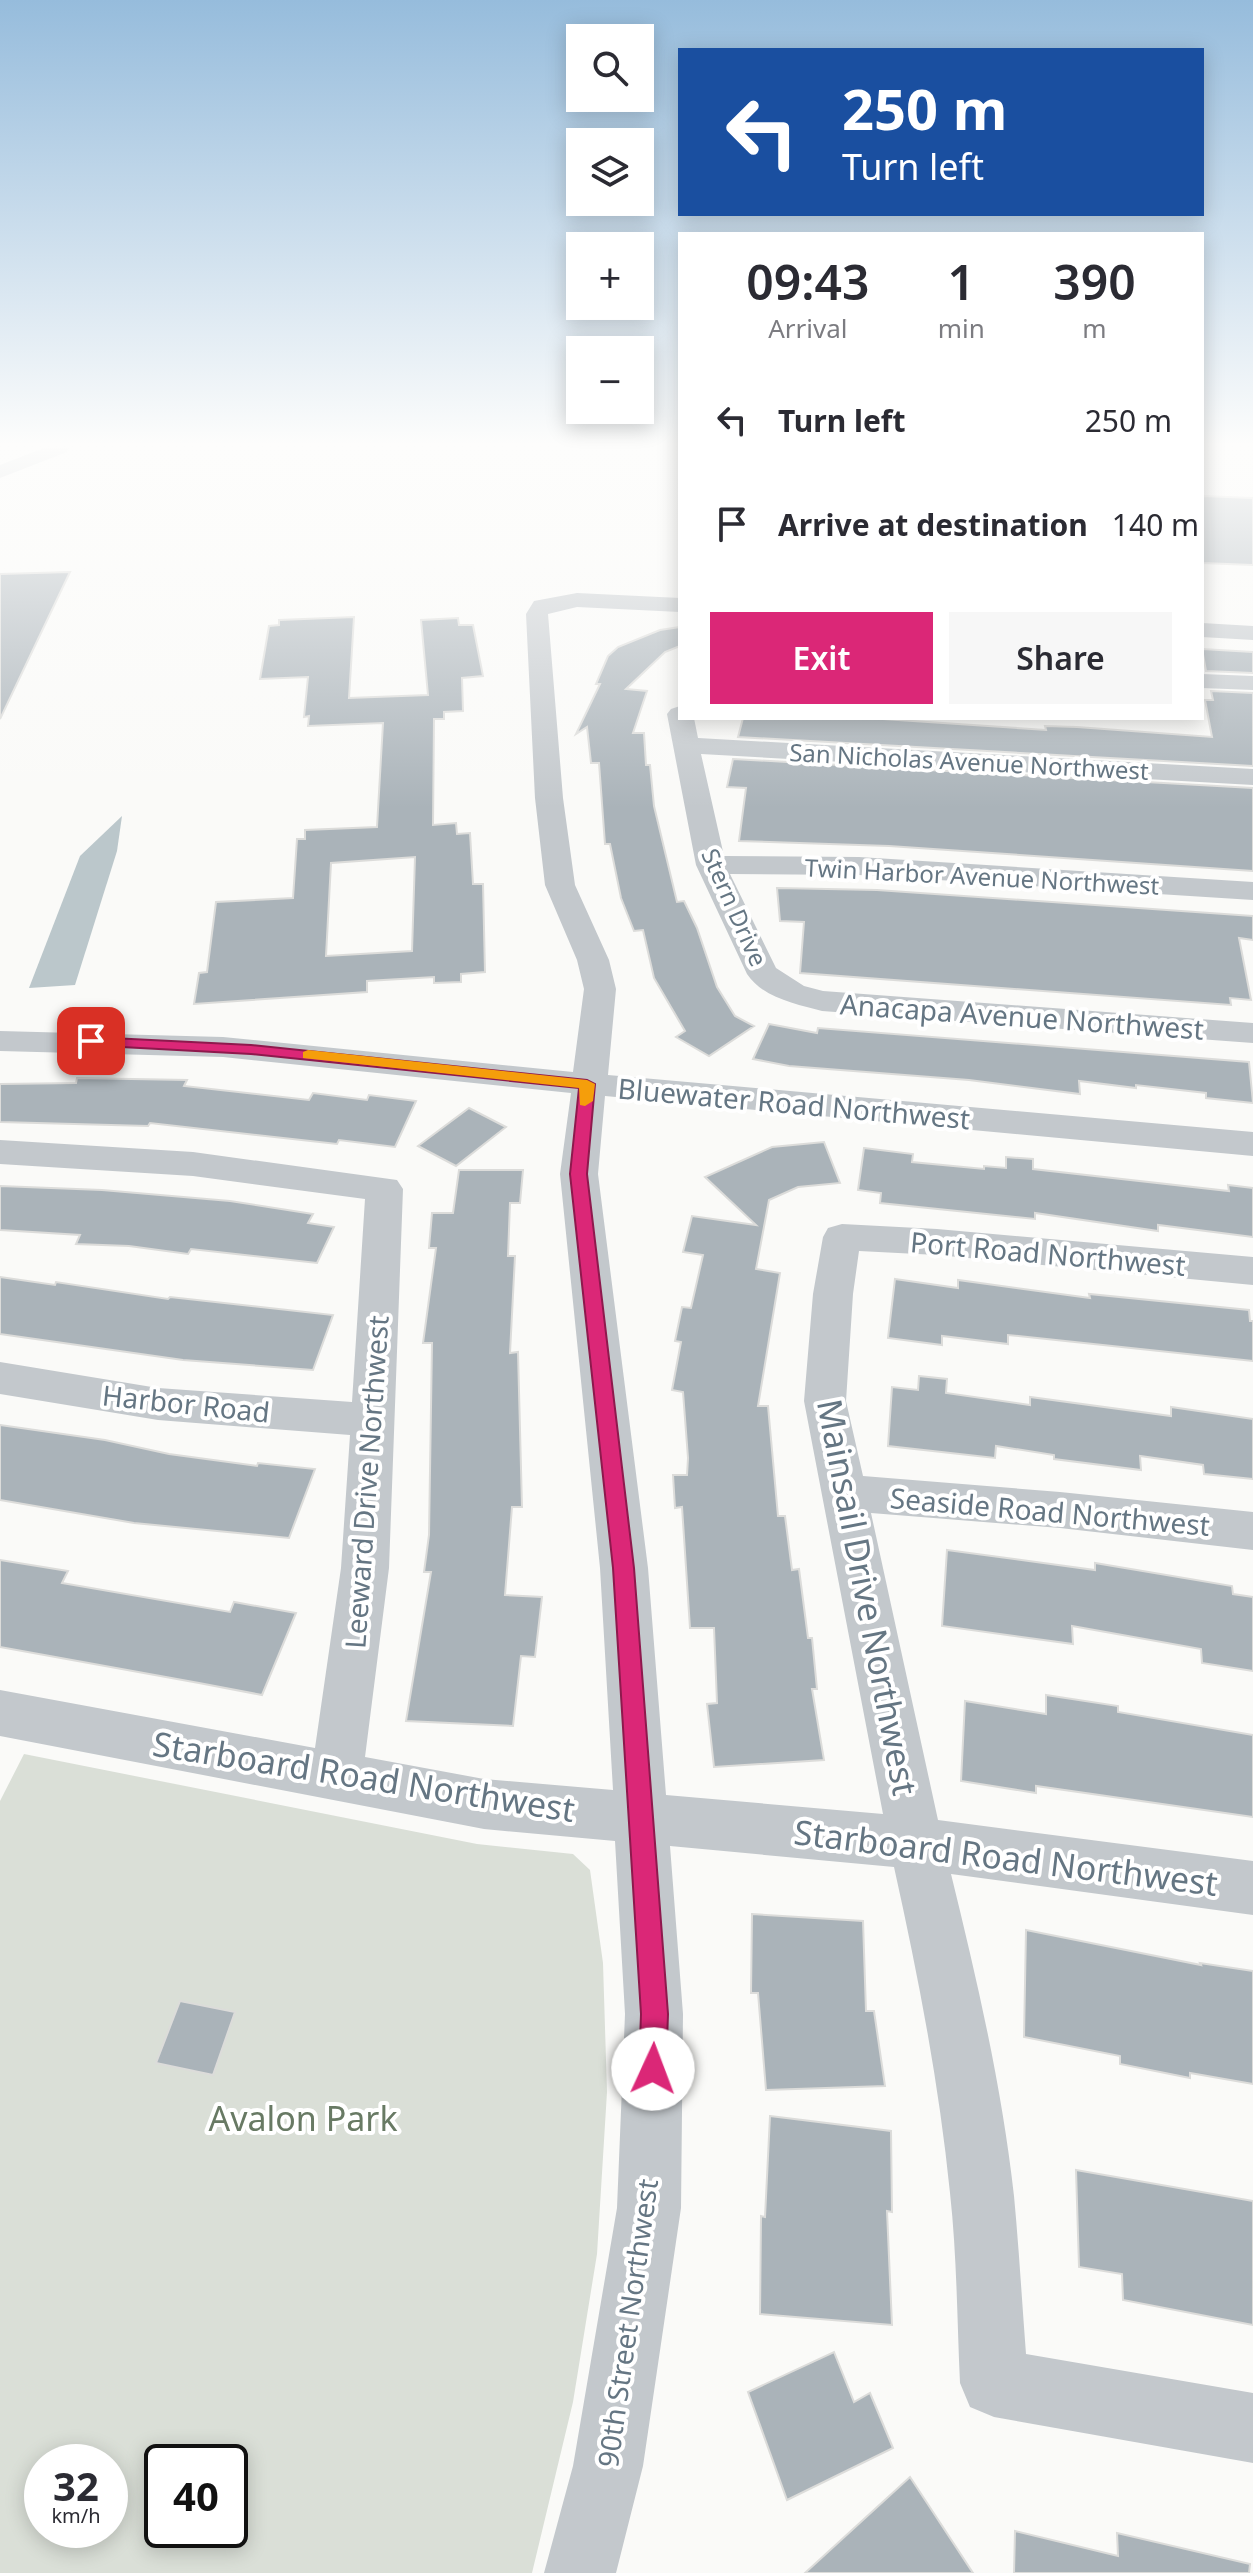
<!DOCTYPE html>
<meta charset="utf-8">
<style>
:root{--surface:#fff;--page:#f7f7f7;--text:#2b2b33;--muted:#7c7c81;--accent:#db2777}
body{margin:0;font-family:"Noto Sans",sans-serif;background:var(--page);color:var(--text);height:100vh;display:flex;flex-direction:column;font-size:30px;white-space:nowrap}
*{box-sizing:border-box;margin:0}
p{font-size:26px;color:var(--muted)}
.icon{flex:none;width:44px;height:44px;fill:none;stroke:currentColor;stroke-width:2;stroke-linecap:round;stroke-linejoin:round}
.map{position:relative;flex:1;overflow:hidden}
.panel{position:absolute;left:678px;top:232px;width:526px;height:488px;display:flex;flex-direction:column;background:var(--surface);border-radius:0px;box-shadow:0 4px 20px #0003}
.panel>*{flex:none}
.hud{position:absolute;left:678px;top:48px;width:526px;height:168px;border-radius:0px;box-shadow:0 4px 20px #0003;background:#1a4fa0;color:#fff;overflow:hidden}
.controls{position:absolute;left:566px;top:24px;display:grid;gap:16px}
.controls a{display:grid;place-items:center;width:88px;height:88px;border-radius:0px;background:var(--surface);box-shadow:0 4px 20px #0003;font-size:40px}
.speed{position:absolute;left:24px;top:2444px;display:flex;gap:16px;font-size:40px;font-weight:700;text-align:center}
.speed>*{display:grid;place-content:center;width:104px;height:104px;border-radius:50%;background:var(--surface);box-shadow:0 4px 20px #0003;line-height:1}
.speed small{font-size:20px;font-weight:400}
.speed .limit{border:4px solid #111;border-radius:12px;background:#fff;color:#111}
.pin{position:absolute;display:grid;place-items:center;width:68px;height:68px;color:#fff;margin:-34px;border-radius:16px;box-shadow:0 4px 12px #0006}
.me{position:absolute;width:88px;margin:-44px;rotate:2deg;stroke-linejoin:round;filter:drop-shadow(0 0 6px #0008)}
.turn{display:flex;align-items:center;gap:28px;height:168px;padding:0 32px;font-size:36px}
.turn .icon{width:104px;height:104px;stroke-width:2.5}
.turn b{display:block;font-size:56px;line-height:68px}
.eta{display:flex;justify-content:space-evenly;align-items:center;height:136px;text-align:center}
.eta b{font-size:48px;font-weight:600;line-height:56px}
.action{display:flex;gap:16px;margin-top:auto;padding:16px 32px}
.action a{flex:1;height:92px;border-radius:0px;background:var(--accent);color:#fff;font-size:32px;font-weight:600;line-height:92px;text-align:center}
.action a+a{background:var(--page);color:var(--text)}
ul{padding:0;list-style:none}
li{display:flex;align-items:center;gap:24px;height:104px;padding:0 32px}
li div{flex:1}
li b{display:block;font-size:30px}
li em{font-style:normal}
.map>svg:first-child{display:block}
</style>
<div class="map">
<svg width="1253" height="2573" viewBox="0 0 1253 2573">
<rect width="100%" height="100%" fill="#fafaf8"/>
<!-- green -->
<path fill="#dadfd7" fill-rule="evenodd" d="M24,1754l453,90 96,10 17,16 13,93 4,129 -10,162 -24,148 -41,171h-532v-772zM42,2462h68v68h-68zM162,2462h68v68h-68z"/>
<!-- water -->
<polygon fill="#bbc7cb" points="122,816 117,851 75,985 29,988 80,856"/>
<!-- building -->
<g fill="#aab3b9" stroke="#dcdcda" stroke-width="2" fill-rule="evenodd">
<polygon points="1202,496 1253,498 1253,565 1202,563"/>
<polygon points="70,572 0,719 0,574"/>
<path d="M354,617l-5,81 79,-3 -7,-75 37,-2 1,7h14l10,51 -21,2 1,33 -19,1v7h-10l-1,106 23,-2 1,11 13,-1 3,51h10l2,88 -24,2v8l-27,1v-6l-67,4v11l-173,12 5,-31 8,-1 9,-70 77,-4 4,-59h8v-9l72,-3 6,-104 -75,3 1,-10 -5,1 4,-40 -48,2 9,-53 10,-1v-5zM415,857l-3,94 -86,5 5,-93z"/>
<polygon points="680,627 680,646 665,652 626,689 647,691 633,733 644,733 646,765 650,765 654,806 677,902 684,901 697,928 717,987 735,1016 754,1026 709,1056 676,1037 685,1031 654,978 643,930 634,931 621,898 610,844 605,844 599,763 591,763 587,727 576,734 600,684 596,684 608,656 618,647 660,630"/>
<polygon points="1202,649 1253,652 1253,673 1206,671"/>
<polygon points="1211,691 1253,693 1253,766 738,737 743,718 868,718 1046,730 1045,726 1077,727 1212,737 1205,700 1213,700"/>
<polygon points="733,759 1253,788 1253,871 889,846 739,841 746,788 727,787"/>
<polygon points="777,888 877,890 1253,916 1253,940 1239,938 1251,1000 1230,998 1231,1005 800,973 804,922 780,921"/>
<polygon points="769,1024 817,1033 818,1028 1249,1062 1253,1103 1206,1098 1206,1093 1136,1085 1136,1088 1079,1081 1080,1094 969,1080 789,1066 753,1059"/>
<polygon points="77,1078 187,1080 184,1086 309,1100 313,1093 367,1100 369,1095 416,1101 395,1147 339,1140 337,1144 150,1123 148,1126 0,1122 0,1084 76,1083"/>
<polygon points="469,1108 506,1127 456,1166 418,1146"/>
<polygon points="824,1142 840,1183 798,1187 769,1200 756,1269 780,1273 758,1406 768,1406 778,1516 785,1516 792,1570 799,1569 808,1638 812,1638 817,1689 812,1689 824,1760 714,1767 707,1704 717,1703 714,1628 690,1628 682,1507 675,1508 673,1475 687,1475 688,1458 683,1392 672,1390 681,1342 675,1341 682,1307 691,1308 703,1255 683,1252 692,1216 756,1225 705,1177 772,1147"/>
<polygon points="864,1148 913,1154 912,1162 984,1169 984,1166 1006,1168 1006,1157 1033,1159 1033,1169 1229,1191 1228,1185 1253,1188 1253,1237 1158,1225 1158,1231 1035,1213 1035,1219 880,1203 881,1193 858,1190"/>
<polygon points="459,1170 523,1170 520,1203 510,1203 508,1256 515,1256 510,1353 518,1352 522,1507 512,1507 505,1595 542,1597 535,1657 521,1656 513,1726 406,1721 431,1572 424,1572 429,1535 432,1343 423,1343 436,1248 429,1248 432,1213 453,1213"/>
<polygon points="0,1186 102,1190 230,1201 313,1214 308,1223 334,1227 317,1263 191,1249 188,1254 129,1246 76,1244 80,1235 0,1230"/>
<polygon points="0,1277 55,1285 56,1282 168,1299 170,1297 333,1315 313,1370 183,1360 0,1334"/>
<polygon points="895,1279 958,1288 958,1280 1090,1298 1089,1294 1249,1310 1250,1321 1253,1321 1253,1361 1008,1335 1008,1344 942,1336 942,1345 888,1338"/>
<polygon points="919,1376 947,1379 946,1393 1030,1405 1030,1397 1171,1416 1171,1407 1253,1419 1253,1479 1204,1474 1203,1465 1140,1456 1141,1470 1054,1459 1054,1455 996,1446 995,1458 888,1446 892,1387 918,1390"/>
<polygon points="0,1425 105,1440 169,1454 257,1466 258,1463 315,1469 289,1538 134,1523 0,1500"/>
<polygon points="947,1550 1095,1570 1095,1563 1232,1586 1233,1594 1253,1597 1253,1671 1202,1663 1201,1649 1072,1626 1073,1644 942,1626"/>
<polygon points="0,1560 68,1571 62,1583 230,1612 234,1602 296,1613 262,1695 199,1683 0,1647"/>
<polygon points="1046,1695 1118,1706 1118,1712 1253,1735 1253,1817 1036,1786 1036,1793 961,1781 965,1701 1046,1714"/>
<polygon points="752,1914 863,1921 866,2011 874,2011 885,2086 766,2090 758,1993 751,1993"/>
<polygon points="1026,1930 1201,1965 1200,1963 1253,1971 1253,2084 1190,2073 1190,2078 1120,2064 1120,2056 1024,2037"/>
<polygon points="180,2001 235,2012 213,2075 156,2063"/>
<polygon points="770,2116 891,2131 892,2212 887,2211 892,2325 760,2314 761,2216 765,2217"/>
<polygon points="1076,2170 1253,2201 1253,2325 1123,2300 1122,2274 1079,2267"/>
<polygon points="834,2352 854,2402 870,2393 893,2448 787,2500 748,2392"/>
<polygon points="910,2477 973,2573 805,2573"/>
<polygon points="1015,2531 1118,2556 1117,2533 1250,2564 1249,2573 1014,2573"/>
</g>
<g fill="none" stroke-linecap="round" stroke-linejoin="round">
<!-- minor -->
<g fill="#c3c8cc" fill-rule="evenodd">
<polygon points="44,448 69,448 67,452 0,478 0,465"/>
<path d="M577,593l103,5v14l-103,-5 -29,7 15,184 12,87 34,75 7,29 -8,86 645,57v24l-648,-60 -7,78 50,394 18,227 217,19 -79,-413 9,-107 10,-57 5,-9 14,-4 95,5 316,28v28l-316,-30 -78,-4 -6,43 -7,107 17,75 197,16 193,20v38l-193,-22 -189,-15 67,307 315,41v54l-302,-41c26,106 51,213 63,322 5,53 8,106 12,158l227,39v70l-259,-46 -24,-10 -10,-24c-3,-63 -3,-127 -10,-190 -11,-110 -32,-218 -56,-326l-224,-21 13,168 -2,194 -38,258 -27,107h-72l29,-107 44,-258 8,-194 -10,-173 -131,-12 -484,-93v-46l315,58 26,-180 9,-133 -192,-15 -158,-26v-32l158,26 194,14 13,-203 -172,-23 -193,-12v-24l193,12 204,28 6,9 -14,379 -24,189 119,22 129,11 -13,-222 -40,-394 11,-81 -348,-36 -223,-6v-20l223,6 350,35 11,-83 -7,-29 -32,-75 -10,-87 -9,-184 8,-13z"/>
<polygon points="1202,623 1253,626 1253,640 1202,637"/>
<polygon points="1202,674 1253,676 1253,690 1202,688"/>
<path d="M680,706v12h14l4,20 555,31v16l-552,-31 23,102 135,1 394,25v18l-394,-25 -129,-1 46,94 28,18 19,5 430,32v20l-431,-32c-26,-7 -59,-13 -75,-37l-51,-109 -29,-151 4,-5z"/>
</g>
</g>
<!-- sky -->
<linearGradient id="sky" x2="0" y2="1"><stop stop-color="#96bcdc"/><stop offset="0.55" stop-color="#fdfdfc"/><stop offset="1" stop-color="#fdfdfc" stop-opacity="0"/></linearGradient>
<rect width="1253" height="808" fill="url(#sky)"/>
<!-- route -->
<polygon fill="#db2777" stroke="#8e194d" stroke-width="2" points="91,1037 251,1045 587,1080 595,1084 587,1174 634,1568 668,2014 666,2069 662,2079 653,2083 643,2079 639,2069 641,2014 613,1568 570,1174 579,1088 251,1054 85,1045 83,1041"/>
<!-- slow -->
<polygon fill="#f59e0b" points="308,1050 587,1080 595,1084 593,1101 585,1106 580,1105 579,1088 303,1058 303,1052"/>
<g text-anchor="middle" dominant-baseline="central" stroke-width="8" stroke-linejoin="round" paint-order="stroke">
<!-- far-street labels -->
<g font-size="24" fill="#657683" stroke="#fff">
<text transform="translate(969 761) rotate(3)">San Nicholas Avenue Northwest</text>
<text transform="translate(982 876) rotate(3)">Twin Harbor Avenue Northwest</text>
<text transform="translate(735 907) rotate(66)">Stern Drive</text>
</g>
<!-- street labels -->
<g font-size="28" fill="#657683" stroke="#fff">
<text transform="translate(1022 1016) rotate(4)">Anacapa Avenue Northwest</text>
<text transform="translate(794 1103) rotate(5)">Bluewater Road Northwest</text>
<text transform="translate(1048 1253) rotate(5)">Port Road Northwest</text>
<text transform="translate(186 1403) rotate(6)">Harbor Road</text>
<text transform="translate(366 1482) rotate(-86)">Leeward Drive Northwest</text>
<text transform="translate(1050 1511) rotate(5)">Seaside Road Northwest</text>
<text transform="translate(627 2323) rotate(-82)">90th Street Northwest</text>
</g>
<!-- near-street labels -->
<g font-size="34" fill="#657683" stroke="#fff">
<text transform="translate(868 1597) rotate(79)">Mainsail Drive Northwest</text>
<text transform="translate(364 1776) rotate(9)">Starboard Road Northwest</text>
<text transform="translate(1006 1857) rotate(7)">Starboard Road Northwest</text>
</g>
<!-- near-park labels -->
<g font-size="34" fill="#687a64" stroke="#fff">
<text x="303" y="2118">Avalon Park</text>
</g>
</g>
</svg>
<div class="controls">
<a><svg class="icon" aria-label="search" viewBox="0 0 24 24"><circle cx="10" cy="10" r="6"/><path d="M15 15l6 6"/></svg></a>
<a><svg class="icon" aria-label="layers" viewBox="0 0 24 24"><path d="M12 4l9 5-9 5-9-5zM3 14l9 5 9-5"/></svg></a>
<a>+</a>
<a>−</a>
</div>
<div class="speed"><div>32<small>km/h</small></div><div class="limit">40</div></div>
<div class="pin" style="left:91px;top:1041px;background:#d93025"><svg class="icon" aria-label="arrive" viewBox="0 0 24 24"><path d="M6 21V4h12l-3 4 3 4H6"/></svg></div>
<svg class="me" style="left:653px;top:2069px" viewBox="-20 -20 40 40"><circle r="19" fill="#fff"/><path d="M0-13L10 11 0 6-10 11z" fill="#db2777"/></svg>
<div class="hud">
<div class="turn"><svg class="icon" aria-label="left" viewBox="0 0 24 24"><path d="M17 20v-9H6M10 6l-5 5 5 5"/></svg><div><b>250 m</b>Turn left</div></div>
</div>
<section class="panel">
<div class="eta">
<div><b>09:43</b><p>Arrival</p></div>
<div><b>1</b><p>min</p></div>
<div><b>390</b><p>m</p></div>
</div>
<ul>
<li><svg class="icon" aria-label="left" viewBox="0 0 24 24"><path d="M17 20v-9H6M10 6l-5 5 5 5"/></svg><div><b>Turn left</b></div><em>250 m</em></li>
<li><svg class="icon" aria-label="arrive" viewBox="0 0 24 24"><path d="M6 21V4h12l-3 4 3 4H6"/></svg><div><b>Arrive at destination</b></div><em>140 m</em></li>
</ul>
<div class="action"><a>Exit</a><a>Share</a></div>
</section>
</div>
